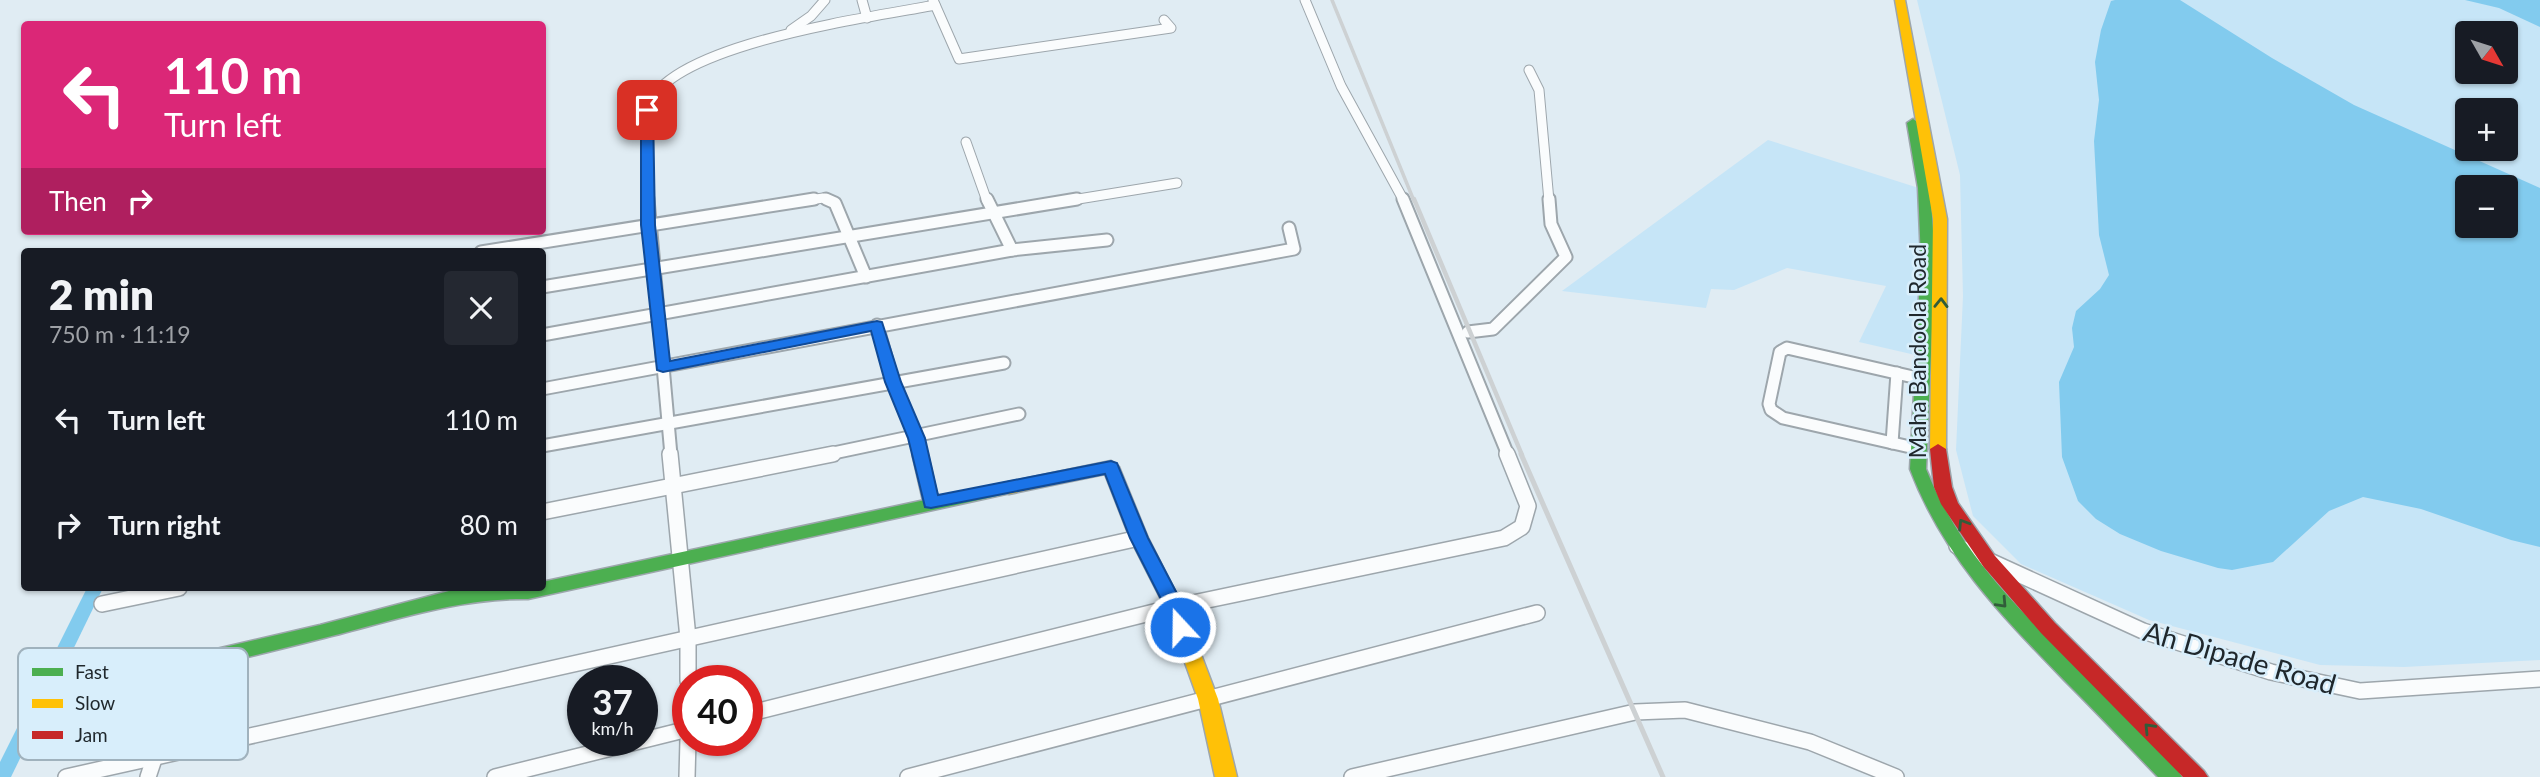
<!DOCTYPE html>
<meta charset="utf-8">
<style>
:root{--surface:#171b24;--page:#242831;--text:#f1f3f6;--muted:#9ea1a6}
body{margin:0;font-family:Lato,sans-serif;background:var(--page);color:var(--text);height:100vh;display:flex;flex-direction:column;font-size:26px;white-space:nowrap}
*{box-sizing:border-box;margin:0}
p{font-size:23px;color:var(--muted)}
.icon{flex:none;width:38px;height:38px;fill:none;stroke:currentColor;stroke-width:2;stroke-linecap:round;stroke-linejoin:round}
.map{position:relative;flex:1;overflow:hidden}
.side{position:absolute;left:21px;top:248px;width:525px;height:343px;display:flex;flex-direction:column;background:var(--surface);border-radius:7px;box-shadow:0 2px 5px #0004}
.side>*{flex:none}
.top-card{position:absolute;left:21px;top:21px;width:525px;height:214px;border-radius:7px;box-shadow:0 2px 5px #0004;background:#db2777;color:#fff;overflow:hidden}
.needle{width:46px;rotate:129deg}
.buttons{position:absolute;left:2455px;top:21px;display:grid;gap:14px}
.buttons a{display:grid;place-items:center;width:63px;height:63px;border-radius:7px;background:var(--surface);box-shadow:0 2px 5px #0004;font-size:35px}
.speed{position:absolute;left:567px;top:665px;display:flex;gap:14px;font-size:35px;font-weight:700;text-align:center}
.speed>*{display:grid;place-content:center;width:91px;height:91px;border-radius:50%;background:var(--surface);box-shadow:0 2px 5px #0004;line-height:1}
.speed small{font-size:18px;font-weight:400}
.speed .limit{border:10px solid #d22;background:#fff;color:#111}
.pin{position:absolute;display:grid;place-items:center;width:60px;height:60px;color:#fff;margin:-30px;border-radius:14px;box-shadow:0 4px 10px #0006}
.me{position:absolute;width:77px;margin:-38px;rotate:339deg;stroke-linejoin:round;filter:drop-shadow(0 0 5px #0008)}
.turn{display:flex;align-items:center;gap:24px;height:147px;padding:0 28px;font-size:32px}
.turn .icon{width:91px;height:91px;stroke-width:2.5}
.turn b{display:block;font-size:49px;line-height:60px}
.then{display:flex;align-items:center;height:66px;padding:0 28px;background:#0003;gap:14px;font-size:26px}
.round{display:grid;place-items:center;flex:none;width:74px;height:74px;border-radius:7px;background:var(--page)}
.head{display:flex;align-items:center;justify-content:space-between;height:119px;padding:0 28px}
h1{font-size:42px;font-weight:800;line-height:52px}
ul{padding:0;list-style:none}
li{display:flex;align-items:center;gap:21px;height:105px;padding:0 28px}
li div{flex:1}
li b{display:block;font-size:26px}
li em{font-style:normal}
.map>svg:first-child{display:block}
</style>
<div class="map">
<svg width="2540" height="777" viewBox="0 0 2540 777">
<rect width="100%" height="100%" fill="#e0ecf3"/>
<!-- green -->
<g fill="#c6e5f7" fill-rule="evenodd">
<path d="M1917,0h623v660l-136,7 -84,-2 -171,-45 -128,-56 -48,-48 -17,-66 7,-154 -3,-121zM2468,33h38v39h-38zM2468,110h38v39h-38zM2468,187h38v39h-38z"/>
<polygon points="1768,140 1925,190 1924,357 1859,342 1886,286 1787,268 1734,290 1711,289 1706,308 1562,291"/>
</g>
<!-- water -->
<g fill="#82cbee" fill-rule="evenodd">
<path d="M2115,0h65l92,58 82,47 186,83v359l-29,-7 -90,-31 -58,-12 -34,14 -56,51 -41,8 -14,-2 -57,-17 -41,-17 -24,-15 -18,-18 -16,-44 -3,-75 15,-35 -2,-19 4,-17 24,-22 9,-14 -10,-40 -5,-94 5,-41 -4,-38 6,-32 10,-29zM2468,187h38v39h-38z"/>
<polygon points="2465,0 2540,0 2540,27 2499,8"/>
</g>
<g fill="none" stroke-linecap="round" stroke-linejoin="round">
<!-- canal -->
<polygon fill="#82cbee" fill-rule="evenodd" points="87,588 103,588 11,777 0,777 0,762"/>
<defs>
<g id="street-far2">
<polyline points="862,0 867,18"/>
<polyline points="933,0 959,59 1171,28 1164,20"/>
<polyline points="1305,0 1341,86 1404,201"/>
<polyline points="791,30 811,16 825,0"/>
<polyline points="1529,70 1539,90 1549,201"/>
<polyline points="966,142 987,201"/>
<path d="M648,201c0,-21 -1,-43 -1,-64 0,-8 -2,-19 0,-27 15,-66 228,-93 288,-105"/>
<polyline points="803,201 823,198 831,201"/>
<polyline points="1066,201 1177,183"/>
</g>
<g id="street-far1">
<polyline points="648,199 671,455"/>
<polyline points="826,199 835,203 866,277"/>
<polyline points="987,199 1012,250"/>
<polyline points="1403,199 1508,455"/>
<polyline points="481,252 814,199"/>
<polyline points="542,287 1077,199"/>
<polyline points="877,325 893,382 916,438 920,455"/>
<polyline points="1468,332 1493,329 1566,257 1551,224 1549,199"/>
<polyline points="542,335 1012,250 1107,240"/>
<polyline points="542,389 1294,249 1289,228"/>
<polyline points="1892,443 1897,373"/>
<polyline points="542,446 1004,363"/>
<polyline points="1919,449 1783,418 1771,410 1769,404 1780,352 1787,348 1922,379"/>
<polyline points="824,455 1019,414"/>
</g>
<g id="street">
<polyline points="670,454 688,638 688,681"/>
<polyline points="920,454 931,502"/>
<polyline points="542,512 833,454"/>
<polyline points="1957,546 2143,631 2271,672 2360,691 2540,679"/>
<polyline points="102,604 179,588"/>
<polyline points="747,714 1174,607 1504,538 1522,527 1528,506 1507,454"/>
<polyline points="66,777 1139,538"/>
<polyline points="148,777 186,663"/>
<polyline points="495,777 688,729"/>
<polyline points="687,777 688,740"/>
<polyline points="908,777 1537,613"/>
<polyline points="1352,777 1635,712 1685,710 1810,742 1896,777"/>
</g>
<g id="fast">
<path d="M1913,119l6,4 11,65 5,71 -9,210c35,86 91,138 155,202 33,33 65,67 97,100l4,6h-24c-30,-31 -60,-63 -90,-93 -65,-67 -124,-126 -158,-215l11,-210 -3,-71 -11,-65z"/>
<path d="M1009,482l6,2 3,4 -3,4 -487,107c-72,-1 -139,23 -208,40 -86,22 -173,42 -259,62l-7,-2 -3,-6 3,-6 7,-2 259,-60 129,-34 20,-3h73v-6z"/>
</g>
<g id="slow">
<polygon points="1895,0 1905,0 1947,219 1946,449 1938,454 1930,449 1933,219"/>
<polygon points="1111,461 1119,467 1148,538 1183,607 1218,699 1237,777 1215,777 1198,699 1165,607 1130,538 1105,474 1009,494 1003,492 1000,488 1003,484 1009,482"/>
</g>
<polygon id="jam" points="1938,444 1946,449 1952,487 1958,503 1995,556 2055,623 2204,771 2208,777 2183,777 2041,633 1983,566 1941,504 1934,487 1930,449"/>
</defs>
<!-- street-far2 casing -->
<use href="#street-far2" stroke="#9da6ac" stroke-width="11"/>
<!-- street-far1 casing -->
<use href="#street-far1" stroke="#9da6ac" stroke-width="15"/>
<!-- street casing -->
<use href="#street" stroke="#9da6ac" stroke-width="18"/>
<!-- fast casing -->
<use href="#fast" stroke="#9da6ac" stroke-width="3"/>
<!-- slow casing -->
<use href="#slow" stroke="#9da6ac" stroke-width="3"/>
<!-- jam casing -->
<use href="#jam" stroke="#9da6ac" stroke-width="3"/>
<!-- street-far2 -->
<use href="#street-far2" stroke="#fafcfd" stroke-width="9"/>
<!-- street-far1 -->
<use href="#street-far1" stroke="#fafcfd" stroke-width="11"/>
<!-- street -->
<use href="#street" stroke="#fafcfd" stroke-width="15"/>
<!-- fast -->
<use href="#fast" fill="#4caf50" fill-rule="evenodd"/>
<!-- slow -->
<use href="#slow" fill="#ffc107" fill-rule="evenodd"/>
<!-- jam -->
<use href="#jam" fill="#c62828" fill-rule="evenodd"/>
<!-- rail-far2 -->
<polyline stroke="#cdd1d3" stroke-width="3.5" points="1332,0 1414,201"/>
<!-- rail-far1 -->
<polyline stroke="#cdd1d3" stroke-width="4.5" points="1414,199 1522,455"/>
<!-- rail -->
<polyline stroke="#cdd1d3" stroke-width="5" points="1521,454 1663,777"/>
</g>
<!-- one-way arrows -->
<defs><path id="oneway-chevron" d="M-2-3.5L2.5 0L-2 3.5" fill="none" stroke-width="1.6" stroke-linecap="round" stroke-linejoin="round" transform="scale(1.75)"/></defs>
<g stroke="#315d3a">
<use href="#oneway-chevron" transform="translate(1941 303) rotate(-89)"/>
<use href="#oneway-chevron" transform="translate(1963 524) rotate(-122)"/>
<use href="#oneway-chevron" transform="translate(2002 603) rotate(47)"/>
<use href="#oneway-chevron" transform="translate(2149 728) rotate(-134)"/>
</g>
<!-- route -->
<polygon fill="#1a73e8" stroke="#114b97" stroke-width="2" points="647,106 653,110 655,225 670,361 877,321 882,322 901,382 925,438 938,495 1111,461 1117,463 1148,538 1184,607 1190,627 1187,632 1180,634 1173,632 1165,607 1130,538 1105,474 931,508 925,507 908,438 885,382 871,331 663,372 657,370 641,225 641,110"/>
<g text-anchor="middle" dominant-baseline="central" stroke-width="5" stroke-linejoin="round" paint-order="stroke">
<!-- street labels -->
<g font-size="23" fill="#1f272c" stroke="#d8eefb">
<text transform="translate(1917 351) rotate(-90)">Maha Bandoola Road</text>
</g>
<!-- near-street labels -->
<g font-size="28" fill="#1f272c" stroke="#d8eefb">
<text transform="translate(2240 657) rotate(16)">Ah Dipade Road</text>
</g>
</g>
<!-- legend -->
<rect x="18" y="648" width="230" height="112" rx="10" fill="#d8eefb" stroke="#a0b2bd" stroke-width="2"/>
<rect x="32" y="668" width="31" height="8" fill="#4caf50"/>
<rect x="32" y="699" width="31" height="9" fill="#ffc107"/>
<rect x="32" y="731" width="31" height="8" fill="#c62828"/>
<g font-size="19" fill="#1f272c">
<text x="75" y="679">Fast</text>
<text x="75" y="710">Slow</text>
<text x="75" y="742">Jam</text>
</g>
</svg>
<div class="buttons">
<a><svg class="needle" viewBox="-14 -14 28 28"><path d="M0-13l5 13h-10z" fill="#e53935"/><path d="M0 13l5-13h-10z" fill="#9ea1a6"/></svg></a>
<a>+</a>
<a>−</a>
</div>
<div class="speed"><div>37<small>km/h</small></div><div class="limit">40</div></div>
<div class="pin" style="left:647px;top:110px;background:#d93025"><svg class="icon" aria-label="arrive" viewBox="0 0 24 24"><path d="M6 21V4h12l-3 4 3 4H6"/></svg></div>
<svg class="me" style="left:1180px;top:627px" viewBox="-20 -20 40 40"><circle r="17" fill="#1a73e8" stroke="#fff" stroke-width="3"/><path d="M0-11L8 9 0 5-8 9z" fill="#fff"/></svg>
<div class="top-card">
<div class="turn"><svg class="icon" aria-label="left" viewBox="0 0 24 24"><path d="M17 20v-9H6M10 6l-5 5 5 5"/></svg><div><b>110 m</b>Turn left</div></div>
<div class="then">Then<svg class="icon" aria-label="right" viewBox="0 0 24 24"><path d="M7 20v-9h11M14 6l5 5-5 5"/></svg></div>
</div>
<section class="side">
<div class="head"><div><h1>2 min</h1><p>750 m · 11:19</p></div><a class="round"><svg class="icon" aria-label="close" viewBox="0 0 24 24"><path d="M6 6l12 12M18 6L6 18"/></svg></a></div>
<ul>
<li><svg class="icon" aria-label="left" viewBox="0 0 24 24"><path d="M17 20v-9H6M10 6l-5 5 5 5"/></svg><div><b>Turn left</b></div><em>110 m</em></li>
<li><svg class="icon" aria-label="right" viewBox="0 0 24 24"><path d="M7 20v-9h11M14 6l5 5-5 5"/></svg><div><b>Turn right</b></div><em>80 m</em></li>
</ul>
</section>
</div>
